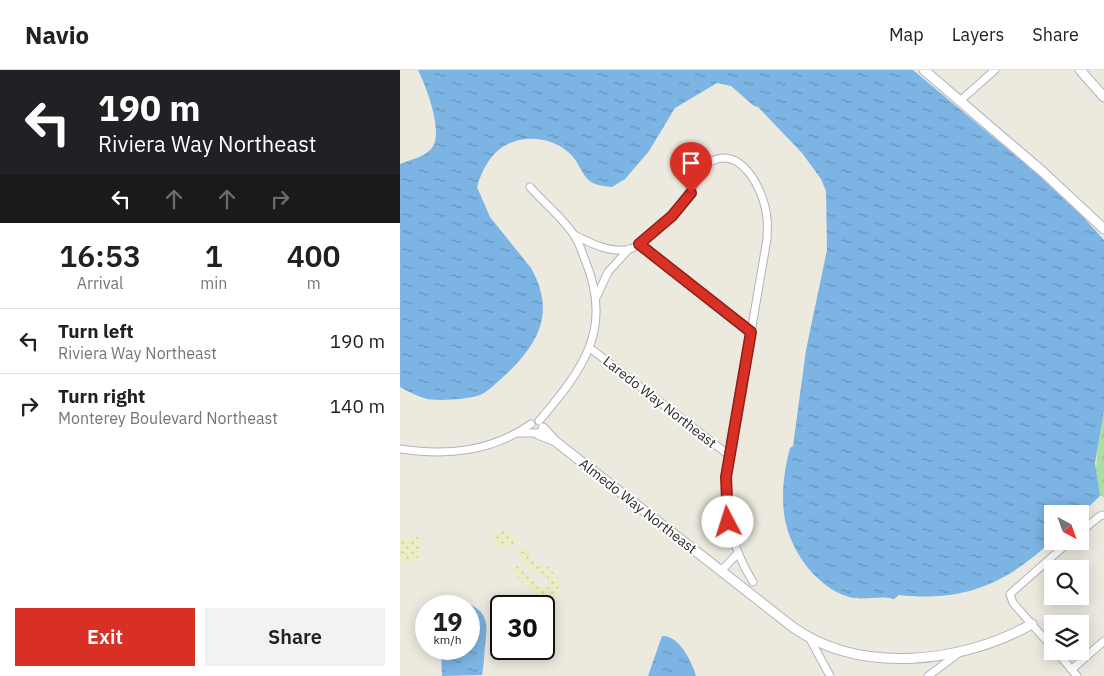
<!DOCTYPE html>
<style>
:root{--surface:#fff;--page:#f2f2f2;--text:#202124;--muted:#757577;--line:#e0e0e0;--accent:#d93025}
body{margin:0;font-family:"IBM Plex Sans",sans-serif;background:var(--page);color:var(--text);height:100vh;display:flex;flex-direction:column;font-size:19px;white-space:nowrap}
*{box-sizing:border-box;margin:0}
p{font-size:16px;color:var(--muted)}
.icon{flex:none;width:28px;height:28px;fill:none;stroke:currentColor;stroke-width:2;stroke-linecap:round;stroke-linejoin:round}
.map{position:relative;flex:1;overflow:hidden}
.sheet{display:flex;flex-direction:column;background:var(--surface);width:400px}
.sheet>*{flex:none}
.hud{background:#202124;color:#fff;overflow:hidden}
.needle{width:32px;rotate:139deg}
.fabs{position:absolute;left:644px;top:435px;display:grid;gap:10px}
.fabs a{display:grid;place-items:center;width:45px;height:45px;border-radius:0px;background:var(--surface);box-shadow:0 2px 12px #0003;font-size:25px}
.speed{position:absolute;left:15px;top:525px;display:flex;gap:10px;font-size:25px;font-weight:700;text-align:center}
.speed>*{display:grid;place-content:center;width:65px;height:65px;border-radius:50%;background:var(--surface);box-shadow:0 2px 12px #0003;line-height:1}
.speed small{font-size:12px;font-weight:400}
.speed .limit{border:2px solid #111;border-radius:8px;background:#fff;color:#111}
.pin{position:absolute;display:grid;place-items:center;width:42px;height:42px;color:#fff;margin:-51px -21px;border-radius:50% 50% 50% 0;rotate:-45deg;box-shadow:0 0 5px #0007}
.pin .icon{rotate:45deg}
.me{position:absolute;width:55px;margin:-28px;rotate:355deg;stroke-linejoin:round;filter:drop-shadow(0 0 4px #0008)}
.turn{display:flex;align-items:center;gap:18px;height:105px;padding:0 15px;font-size:22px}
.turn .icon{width:65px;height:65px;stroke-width:2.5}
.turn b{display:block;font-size:35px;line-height:42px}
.lanes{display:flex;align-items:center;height:48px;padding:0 15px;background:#0003;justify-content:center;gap:25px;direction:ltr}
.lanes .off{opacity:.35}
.eta{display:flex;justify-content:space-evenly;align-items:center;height:85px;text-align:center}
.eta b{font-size:30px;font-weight:600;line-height:35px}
.button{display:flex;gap:10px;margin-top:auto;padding:10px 15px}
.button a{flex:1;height:58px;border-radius:0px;background:var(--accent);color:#fff;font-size:20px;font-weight:600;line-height:58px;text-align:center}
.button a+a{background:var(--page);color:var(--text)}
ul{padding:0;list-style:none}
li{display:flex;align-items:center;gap:15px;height:65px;padding:0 15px;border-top:1px solid var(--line)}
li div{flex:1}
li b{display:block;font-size:19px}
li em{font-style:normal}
header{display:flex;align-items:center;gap:30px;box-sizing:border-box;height:70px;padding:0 25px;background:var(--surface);border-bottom:1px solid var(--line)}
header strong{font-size:24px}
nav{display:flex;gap:28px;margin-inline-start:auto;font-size:18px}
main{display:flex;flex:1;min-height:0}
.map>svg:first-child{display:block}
</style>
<header>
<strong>Navio</strong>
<nav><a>Map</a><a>Layers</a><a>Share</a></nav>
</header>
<main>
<section class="sheet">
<div class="hud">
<div class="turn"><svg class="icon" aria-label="left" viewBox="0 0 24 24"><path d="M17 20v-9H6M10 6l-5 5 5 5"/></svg><div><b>190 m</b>Riviera Way Northeast</div></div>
<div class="lanes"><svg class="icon" aria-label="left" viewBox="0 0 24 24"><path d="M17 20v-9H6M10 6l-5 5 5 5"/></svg><svg class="icon off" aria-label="ahead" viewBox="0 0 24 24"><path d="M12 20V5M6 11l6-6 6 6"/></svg><svg class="icon off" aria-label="ahead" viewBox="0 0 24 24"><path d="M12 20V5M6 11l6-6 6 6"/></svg><svg class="icon off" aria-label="right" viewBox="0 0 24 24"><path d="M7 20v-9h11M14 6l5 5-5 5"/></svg></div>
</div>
<div class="eta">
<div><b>16:53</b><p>Arrival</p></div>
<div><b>1</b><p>min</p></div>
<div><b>400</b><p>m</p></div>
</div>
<ul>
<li><svg class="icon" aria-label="left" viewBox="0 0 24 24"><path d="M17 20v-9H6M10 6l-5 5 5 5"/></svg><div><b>Turn left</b><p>Riviera Way Northeast</p></div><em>190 m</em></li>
<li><svg class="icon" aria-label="right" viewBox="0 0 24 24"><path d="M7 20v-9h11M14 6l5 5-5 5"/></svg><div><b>Turn right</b><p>Monterey Boulevard Northeast</p></div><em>140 m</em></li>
</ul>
<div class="button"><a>Exit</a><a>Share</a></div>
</section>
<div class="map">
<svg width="704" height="606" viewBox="0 0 704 606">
<defs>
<pattern id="sand-dots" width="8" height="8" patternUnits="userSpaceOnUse" patternTransform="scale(1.25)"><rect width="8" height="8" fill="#ecedc5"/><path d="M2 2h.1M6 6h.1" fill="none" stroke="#cbcba9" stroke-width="1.8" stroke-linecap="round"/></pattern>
<pattern id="park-crowns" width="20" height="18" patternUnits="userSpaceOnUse" patternTransform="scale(1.25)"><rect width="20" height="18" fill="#aadda1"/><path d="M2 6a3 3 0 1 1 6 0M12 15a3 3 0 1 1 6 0" fill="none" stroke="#92be8b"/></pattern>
<pattern id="water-ripples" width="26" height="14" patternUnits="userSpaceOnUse" patternTransform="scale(1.25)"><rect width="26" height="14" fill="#7cb4e3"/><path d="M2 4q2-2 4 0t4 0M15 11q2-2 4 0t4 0" fill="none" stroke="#6693b8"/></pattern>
</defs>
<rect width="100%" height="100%" fill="#ece9df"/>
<!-- sand -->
<g fill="url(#sand-dots)">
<polygon points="99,459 114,466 115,473 106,478 97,476 91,468"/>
<polygon points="14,466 18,467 22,473 19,487 10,493 0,491 0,468 5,471"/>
<path d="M120,477l7,2 5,12 16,6 9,10 3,12 -5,10c-12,4 -37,-18 -42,-29l3,-5 22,21 9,2 3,-5 -3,-6 -14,-6 -16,-18 1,-5z"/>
</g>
<!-- park -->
<path fill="url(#park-crowns)" d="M704,341v86l-4,-1c-8,-29 -1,-56 4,-85z"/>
<!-- water -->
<g fill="url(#water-ripples)">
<path d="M18,0h495l122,102 49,46 20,22v171l-9,52 5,33 -20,19 -28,-1v27c-47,43 -88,61 -153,54l-5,4c-15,-4 -29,2 -45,-2 -31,-9 -56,-43 -63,-73 -6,-24 -2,-54 4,-76l3,-2 13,-96 21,-100 -1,-59 -5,-12 -19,-26 -44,-46 -4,-1 -23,-20 -14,-3 -42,25 -26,43 -24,28 -13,8c-6,-1 -14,-1 -19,-4 -7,-3 -11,-12 -14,-17 -12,-25 -47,-34 -71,-22 -17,8 -26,26 -31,43l13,30 41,51c26,46 6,78 -29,110 -8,7 -15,15 -25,18 -11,3 -41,6 -53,2 -8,-2 -16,-7 -24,-11v-223c10,-4 24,-7 31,-15 14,-15 -5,-63 -13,-79z"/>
<path d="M63,532c26,8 25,22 22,44 -1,10 -1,19 -3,29l-40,1 -1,-27h28v-43h-22l5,-3z"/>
<path d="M262,566c17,-1 30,26 34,40h-48z"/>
</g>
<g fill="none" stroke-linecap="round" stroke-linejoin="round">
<defs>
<g id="street">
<polyline points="561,30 595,0"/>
<path d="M130,117c14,16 33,31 44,48 5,7 8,17 11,25 29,69 -2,109 -46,161"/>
<path d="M174,165c16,8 38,19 56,14 7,-2 13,-8 19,-13 31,-24 38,-41 58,-72 33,-23 58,27 60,55 1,6 0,13 0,20l-41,238c-1,39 6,71 27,105"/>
<polyline points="239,174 351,262"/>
<polyline points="197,226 208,202 229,179"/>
<polyline points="190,278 330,386"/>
<polyline points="118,363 141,363"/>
<path d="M0,379c47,7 91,3 131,-25"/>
<polyline points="680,462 700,446 704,445"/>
<polyline points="321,501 337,484"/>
<polyline points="410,569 430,606"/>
<polyline points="652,577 613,533 610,524 670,471"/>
<polyline points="656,581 677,606"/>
<polyline points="672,599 704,571"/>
<polyline points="528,606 559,583"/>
</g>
<g id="secondary">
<polyline points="524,0 643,102 704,159"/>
<polyline points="680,0 704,27"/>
<path d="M143,358l12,13 239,187c68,47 169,35 238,-4"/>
<polyline points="138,364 153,370"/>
</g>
</defs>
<!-- street casing -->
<use href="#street" stroke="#b3b2bd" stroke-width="9"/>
<!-- secondary casing -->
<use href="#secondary" stroke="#b3b2bd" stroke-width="11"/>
<!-- street -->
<use href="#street" stroke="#fff" stroke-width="7"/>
<!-- secondary -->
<use href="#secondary" stroke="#fff" stroke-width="9"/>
</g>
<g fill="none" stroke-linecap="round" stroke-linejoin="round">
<defs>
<polyline id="route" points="291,123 272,146 239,174 351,262 326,407 328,452"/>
</defs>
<!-- route casing -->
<use href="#route" stroke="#8d1f18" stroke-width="12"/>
<!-- route -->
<use href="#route" stroke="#d93025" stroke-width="9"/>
</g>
<g text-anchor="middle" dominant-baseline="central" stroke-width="4" stroke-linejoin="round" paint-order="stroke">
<!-- street labels -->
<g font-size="14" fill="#2b2b2b" stroke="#fff">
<text transform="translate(260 332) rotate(38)">Laredo Way Northeast</text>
<text transform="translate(238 436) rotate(38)">Almedo Way Northeast</text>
</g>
</g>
</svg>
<div class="fabs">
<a><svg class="needle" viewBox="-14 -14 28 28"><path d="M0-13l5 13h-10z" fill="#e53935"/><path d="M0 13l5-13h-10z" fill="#757577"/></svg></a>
<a><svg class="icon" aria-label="search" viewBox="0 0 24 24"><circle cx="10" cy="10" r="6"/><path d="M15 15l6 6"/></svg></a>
<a><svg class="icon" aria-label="layers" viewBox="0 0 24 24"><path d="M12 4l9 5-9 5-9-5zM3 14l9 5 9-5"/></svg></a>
</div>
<div class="speed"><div>19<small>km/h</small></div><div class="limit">30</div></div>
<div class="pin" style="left:291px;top:123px;background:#d93025"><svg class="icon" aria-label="arrive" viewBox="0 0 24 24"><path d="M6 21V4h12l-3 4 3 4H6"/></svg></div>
<svg class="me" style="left:328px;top:452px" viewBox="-20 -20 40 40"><circle r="19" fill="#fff"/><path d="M0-13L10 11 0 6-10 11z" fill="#d93025"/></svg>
</div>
</main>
